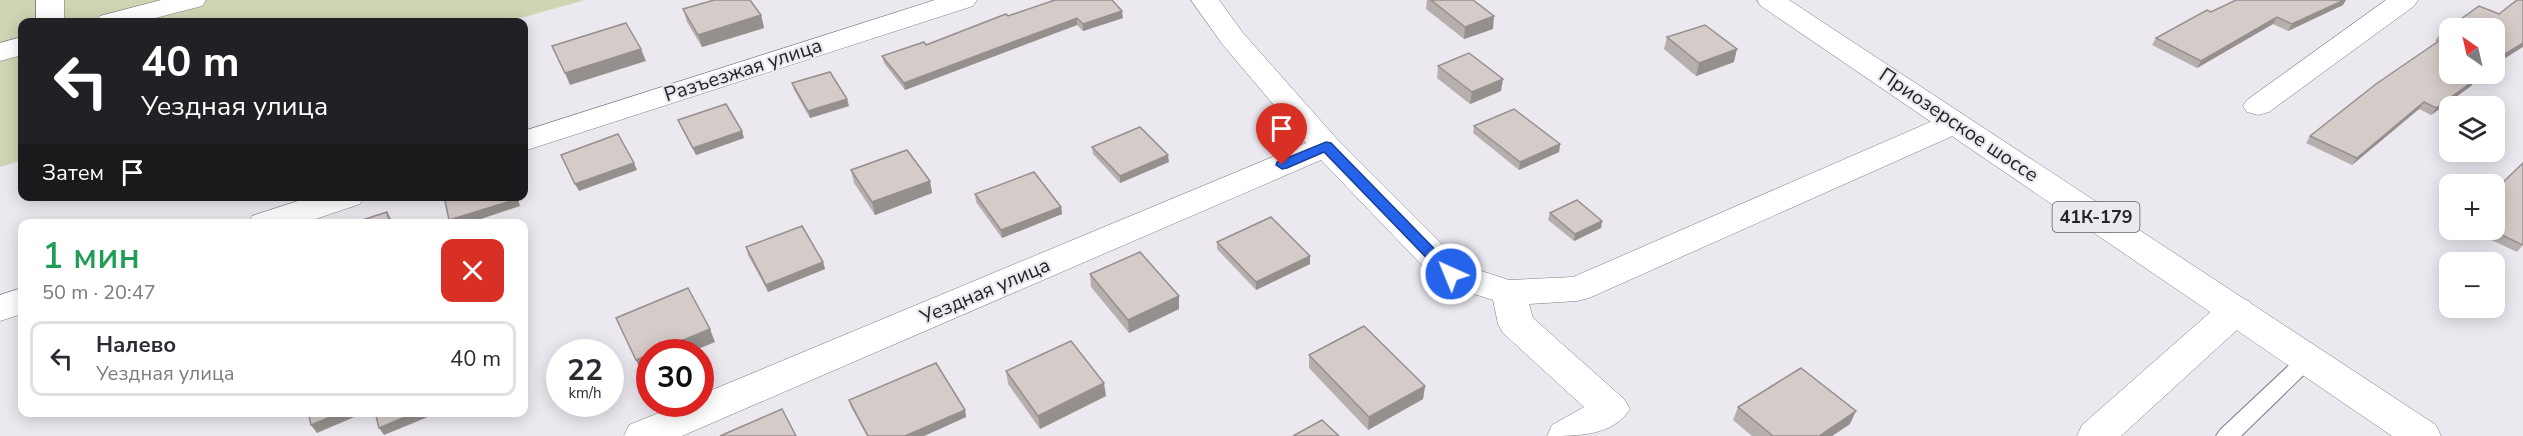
<!DOCTYPE html>
<html lang="ru">
<meta charset="utf-8">
<style>
:root{--surface:#fff;--page:#f2f2f3;--text:#2b2b33;--muted:#7c7c81;--line:#e1e1e2}
body{margin:0;font-family:"Nunito Sans",sans-serif;background:var(--page);color:var(--text);height:100vh;display:flex;flex-direction:column;font-size:22px;white-space:nowrap}
*{box-sizing:border-box;margin:0}
p{font-size:20px;color:var(--muted)}
.icon{flex:none;width:33px;height:33px;fill:none;stroke:currentColor;stroke-width:2;stroke-linecap:round;stroke-linejoin:round}
.map{position:relative;flex:1;overflow:hidden}
.sheet{position:absolute;left:18px;top:219px;width:510px;height:198px;display:flex;flex-direction:column;background:var(--surface);border-radius:12px;box-shadow:0 3px 15px #0003}
.sheet>*{flex:none}
.hud{position:absolute;left:18px;top:18px;width:510px;height:183px;border-radius:12px;box-shadow:0 3px 15px #0003;background:#202124;color:#fff;overflow:hidden}
.needle{width:39px;rotate:326deg}
.tools{position:absolute;left:2439px;top:18px;display:grid;gap:12px}
.tools a{display:grid;place-items:center;width:66px;height:66px;border-radius:12px;background:var(--surface);box-shadow:0 3px 15px #0003;font-size:30px}
.speed{position:absolute;left:546px;top:339px;display:flex;gap:12px;font-size:30px;font-weight:700;text-align:center}
.speed>*{display:grid;place-content:center;width:78px;height:78px;border-radius:50%;background:var(--surface);box-shadow:0 3px 15px #0003;line-height:1}
.speed small{font-size:15px;font-weight:400}
.speed .limit{border:9px solid #d22;background:#fff;color:#111}
.pin{position:absolute;display:grid;place-items:center;width:51px;height:51px;color:#fff;margin:-62px -26px;border-radius:50% 50% 50% 0;rotate:-45deg;box-shadow:0 0 6px #0007}
.pin .icon{rotate:45deg}
.me{position:absolute;width:66px;margin:-33px;rotate:316deg;stroke-linejoin:round;filter:drop-shadow(0 0 4px #0008)}
.turn{display:flex;align-items:center;gap:21px;height:126px;padding:0 24px;font-size:27px}
.turn .icon{width:78px;height:78px;stroke-width:2.5}
.turn b{display:block;font-size:42px;line-height:51px}
.then{display:flex;align-items:center;height:57px;padding:0 24px;background:#0003;gap:12px;font-size:22px}
.round{display:grid;place-items:center;flex:none;width:63px;height:63px;border-radius:12px;background:var(--page)}
.overview{display:flex;align-items:center;justify-content:space-between;height:102px;padding:0 24px}
h1{font-size:36px;font-weight:600;line-height:45px;color:#1e9e55}
ul{padding:0;list-style:none}
li{display:flex;align-items:center;gap:18px;height:75px;margin:0 12px 9px;padding:0 12px;border:3px solid var(--line);border-radius:12px}
li div{flex:1}
li b{display:block;font-size:22px}
li em{font-style:normal}
.map>svg:first-child{display:block}
</style>
<div class="map">
<svg width="2523" height="436" viewBox="0 0 2523 436">
<rect width="100%" height="100%" fill="#ebe8f0"/>
<!-- green -->
<polygon fill="#ced5b3" points="0,0 585,0 506,22 22,22 22,160 0,167"/>
<g fill="none" stroke-linecap="round" stroke-linejoin="round">
<defs>
<polygon id="lane" points="2308,352 2315,354 2318,359 2315,364 2241,436 2216,436 2220,430 2301,354"/>
<g id="street">
<rect x="36" y="0" width="28" height="22"/>
<polygon points="161,0 206,0 202,6 140,22 96,22 100,16"/>
<polygon points="935,0 977,0 973,6 524,151 524,131"/>
<path d="M1191,0h28l24,33 94,106 126,126 46,15 64,-3 371,-161 11,-2 11,2 4,7 -4,7 -377,168 -12,3 -48,3 4,14 91,81 6,10c-17,27 -52,27 -83,27l5,-11 32,-18 -81,-74 -5,-9 -5,-24 -54,-17 -118,-123 -639,276h-58l5,-11 52,-21h19v-9l606,-252 -83,-98z"/>
<polygon points="2386,0 2418,0 2414,6 2269,112 2258,115 2247,112 2243,106 2247,100"/>
<polygon points="22,37 22,55 0,61 0,43"/>
<polygon points="313,196 365,196 360,204 301,224 248,224 252,216"/>
<polygon points="22,288 22,314 0,321 0,295"/>
<polygon points="2236,297 2249,301 2254,310 2249,319 2121,436 2077,436 2082,425 2223,301"/>
</g>
<polygon id="primary" points="1757,0 1789,0 2436,425 2441,436 2392,436 1761,6"/>
</defs>
<!-- lane casing -->
<use href="#lane" stroke="#7d7b82" stroke-width="2"/>
<!-- street casing -->
<use href="#street" stroke="#7d7b82" stroke-width="1"/>
<!-- primary casing -->
<use href="#primary" stroke="#7d7b82" stroke-width="1"/>
<!-- lane -->
<use href="#lane" fill="#fff" fill-rule="evenodd"/>
<!-- street -->
<use href="#street" fill="#fff" fill-rule="evenodd"/>
<!-- primary -->
<use href="#primary" fill="#fff" fill-rule="evenodd"/>
</g>
<!-- wall -->
<g fill="#b7afad">
<polygon points="1427,0 1473,0 1493,29 1464,39 1426,9"/>
<polygon points="2343,5 2288,31 2273,24 2197,68 2152,45 2156,38 2211,12"/>
<polygon points="2479,6 2474,78 2476,79 2471,86 2431,115 2419,109 2352,165 2306,143 2310,136 2438,42 2435,41 2440,34"/>
<polygon points="683,9 761,15 764,28 702,47 687,22"/>
<polygon points="1008,16 1123,18 1083,31 1077,25 905,90 884,63 882,56 926,45"/>
<polygon points="1667,37 1734,62 1696,76 1664,49"/>
<polygon points="1438,66 1501,91 1470,104 1437,78"/>
<polygon points="792,83 847,99 849,106 810,118 794,90"/>
<polygon points="678,120 744,138 696,155 681,127"/>
<polygon points="1474,126 1560,144 1559,152 1519,170 1473,133"/>
<polygon points="1092,147 1169,162 1120,183 1093,154"/>
<polygon points="2523,163 2523,245 2517,252 2470,230 2494,230"/>
<polygon points="851,170 930,181 932,193 875,215 854,183"/>
<polygon points="975,194 1061,207 1062,214 1002,238 976,202"/>
<polygon points="1550,213 1602,221 1601,228 1574,241 1548,220"/>
<polygon points="1217,242 1310,256 1310,264 1256,290 1217,249"/>
<polygon points="746,247 823,262 825,269 768,292 748,255"/>
<polygon points="1090,274 1179,309 1129,333 1091,287"/>
<polygon points="1309,355 1425,386 1423,399 1368,430 1309,368"/>
<polygon points="1006,371 1106,396 1040,429 1008,384"/>
<polygon points="849,400 965,410 966,417 924,436 867,436 851,407"/>
<polygon points="1738,407 1850,424 1832,436 1752,436 1733,420"/>
</g>
<!-- shaded-wall -->
<g fill="#958f8d">
<polygon points="2344,0 2346,0 2343,5 2288,31 2292,24"/>
<polygon points="1122,11 1123,18 1083,31 1083,24"/>
<polygon points="761,15 764,28 702,47 698,35"/>
<polygon points="1494,16 1493,29 1464,39 1465,27"/>
<polygon points="2277,17 2273,24 2197,68 2201,61"/>
<polygon points="1077,18 1077,25 905,90 904,83"/>
<polygon points="2523,43 2523,47 2494,65 2494,61"/>
<polygon points="641,49 646,61 570,85 565,73"/>
<polygon points="1737,49 1734,62 1696,76 1699,63"/>
<polygon points="2475,74 2481,74 2466,83 2471,76"/>
<polygon points="1503,79 1501,91 1470,104 1472,92"/>
<polygon points="2476,79 2471,86 2431,115 2436,108"/>
<polygon points="847,99 849,106 810,118 808,111"/>
<polygon points="2424,102 2419,109 2352,165 2357,158"/>
<polygon points="742,131 744,138 696,155 693,148"/>
<polygon points="1560,144 1559,152 1519,170 1520,162"/>
<polygon points="1168,155 1169,162 1120,183 1120,176"/>
<polygon points="634,163 637,170 579,191 575,184"/>
<polygon points="930,181 932,193 875,215 872,202"/>
<polygon points="516,196 517,196 520,206 466,224 451,224 449,220"/>
<polygon points="1061,207 1062,214 1002,238 1001,230"/>
<polygon points="387,212 394,224 390,224"/>
<polygon points="1602,221 1601,228 1574,241 1575,234"/>
<polygon points="1310,256 1310,264 1256,290 1256,282"/>
<polygon points="823,262 825,269 768,292 766,285"/>
<polygon points="1179,296 1179,309 1129,333 1128,320"/>
<polygon points="710,329 715,342 691,352 654,352"/>
<polygon points="650,354 650,370 642,373 636,360"/>
<polygon points="1104,383 1106,396 1040,429 1038,416"/>
<polygon points="1425,386 1423,399 1368,430 1369,417"/>
<polygon points="965,410 966,417 924,436 905,436"/>
<polygon points="1856,411 1850,424 1832,436 1819,436"/>
<polygon points="343,412 366,412 317,433 311,425"/>
<polygon points="417,412 440,412 384,435 379,428"/>
</g>
<!-- building -->
<g fill="#d5ccc9" stroke="#958f8d" stroke-width="1.5">
<polygon points="714,0 750,0 761,15 698,35 683,9"/>
<polygon points="1055,0 1112,0 1122,11 1083,24 1077,18 904,83 882,56 924,42 926,45 1006,14 1008,16"/>
<polygon points="1431,0 1473,0 1494,16 1465,27"/>
<polygon points="2236,0 2344,0 2292,24 2277,17 2201,61 2156,38 2207,10 2211,12"/>
<polygon points="2517,0 2523,0 2523,43 2494,61 2494,28 2450,28 2450,74 2475,74 2471,76 2476,79 2436,108 2424,102 2357,158 2310,136 2376,84 2446,36 2440,34 2479,6 2499,14"/>
<polygon points="626,23 641,49 565,73 552,46"/>
<polygon points="1705,25 1737,49 1699,63 1667,37"/>
<polygon points="1469,53 1503,79 1472,92 1438,66"/>
<polygon points="830,72 847,99 808,111 792,83"/>
<polygon points="726,104 742,131 693,148 678,120"/>
<polygon points="1514,109 1560,144 1520,162 1474,126"/>
<polygon points="1140,127 1168,155 1120,176 1092,147"/>
<polygon points="618,134 634,163 575,184 561,155"/>
<polygon points="907,150 930,181 872,202 851,170"/>
<polygon points="2523,163 2523,245 2491,230 2494,230 2494,191"/>
<polygon points="1034,172 1061,207 1001,230 975,194"/>
<polygon points="444,196 516,196 517,199 449,220"/>
<polygon points="1577,200 1602,221 1575,234 1550,213"/>
<polygon points="387,212 390,224 350,224"/>
<polygon points="1271,217 1310,256 1256,282 1217,242"/>
<polygon points="802,226 823,262 766,285 746,247"/>
<polygon points="1140,252 1179,296 1128,320 1090,274"/>
<polygon points="688,288 710,329 654,352 650,352 650,354 636,360 616,318"/>
<polygon points="1364,326 1425,386 1369,417 1309,355"/>
<polygon points="1071,341 1104,383 1038,416 1006,371"/>
<polygon points="936,363 965,410 905,436 868,436 849,400"/>
<polygon points="1801,368 1856,411 1819,436 1773,436 1738,407"/>
<polygon points="782,409 796,436 720,436"/>
<polygon points="308,412 343,412 311,425"/>
<polygon points="375,412 417,412 379,428"/>
<polygon points="1322,420 1339,436 1293,436"/>
</g>
<!-- route -->
<polygon fill="#2563eb" stroke="#184099" stroke-width="1.5" points="1326,142 1331,143 1456,271 1458,274 1456,278 1446,278 1324,152 1287,168 1282,169 1276,165 1277,162"/>
<g text-anchor="middle" dominant-baseline="central" stroke-width="4.5" stroke-linejoin="round" paint-order="stroke">
<!-- shield labels -->
<rect fill="#ebe8f0" stroke="#605e63" stroke-width="1.5" x="2052.5" y="202" width="87" height="30" rx="4.5"/>
<g font-size="18" font-weight="bold" fill="#242326">
<text x="2096" y="217">41К-179</text>
</g>
<!-- street labels -->
<g font-size="20" fill="#242326" stroke="#ebe8f0">
<text transform="translate(743 70) rotate(-18)">Разъезжая улица</text>
<text transform="translate(1959 125) rotate(34)">Приозерское шоссе</text>
<text transform="translate(985 291) rotate(-23)">Уездная улица</text>
</g>
</g>
</svg>
<div class="tools">
<a><svg class="needle" viewBox="-14 -14 28 28"><path d="M0-13l5 13h-10z" fill="#e53935"/><path d="M0 13l5-13h-10z" fill="#7c7c81"/></svg></a>
<a><svg class="icon" aria-label="layers" viewBox="0 0 24 24"><path d="M12 4l9 5-9 5-9-5zM3 14l9 5 9-5"/></svg></a>
<a>+</a>
<a>−</a>
</div>
<div class="speed"><div>22<small>km/h</small></div><div class="limit">30</div></div>
<div class="pin" style="left:1282px;top:165px;background:#d93025"><svg class="icon" aria-label="arrive" viewBox="0 0 24 24"><path d="M6 21V4h12l-3 4 3 4H6"/></svg></div>
<svg class="me" style="left:1451px;top:274px" viewBox="-20 -20 40 40"><circle r="17" fill="#2563eb" stroke="#fff" stroke-width="3"/><path d="M0-11L8 9 0 5-8 9z" fill="#fff"/></svg>
<div class="hud">
<div class="turn"><svg class="icon" aria-label="left" viewBox="0 0 24 24"><path d="M17 20v-9H6M10 6l-5 5 5 5"/></svg><div><b>40 m</b>Уездная улица</div></div>
<div class="then">Затем<svg class="icon" aria-label="arrive" viewBox="0 0 24 24"><path d="M6 21V4h12l-3 4 3 4H6"/></svg></div>
</div>
<section class="sheet">
<div class="overview"><div><h1>1 мин</h1><p>50 m · 20:47</p></div><a class="round" style="background:#d93025;color:#fff"><svg class="icon" aria-label="close" viewBox="0 0 24 24"><path d="M6 6l12 12M18 6L6 18"/></svg></a></div>
<ul>
<li><svg class="icon" aria-label="left" viewBox="0 0 24 24"><path d="M17 20v-9H6M10 6l-5 5 5 5"/></svg><div><b>Налево</b><p>Уездная улица</p></div><em>40 m</em></li>
</ul>
</section>
</div>
